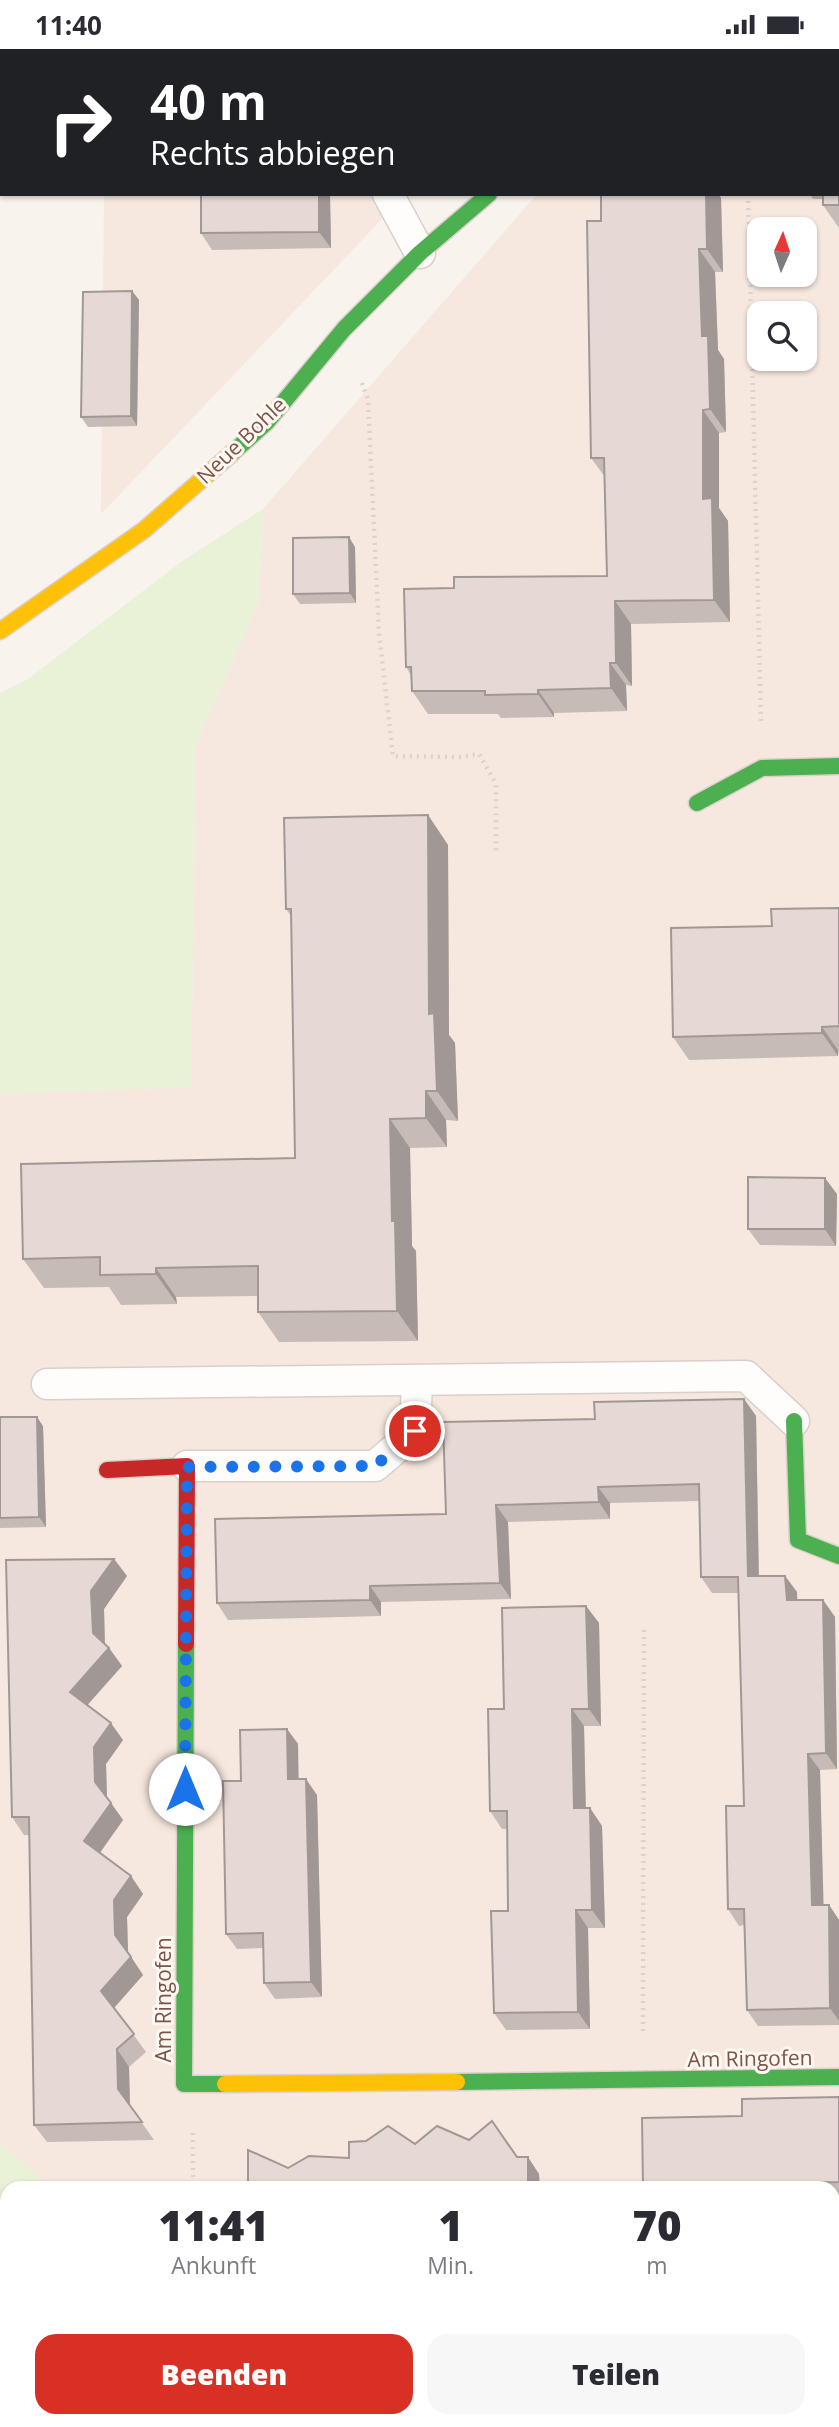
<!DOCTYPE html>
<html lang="de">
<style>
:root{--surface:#fff;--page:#f7f7f7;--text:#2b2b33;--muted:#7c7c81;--accent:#d93025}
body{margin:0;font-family:"Open Sans",sans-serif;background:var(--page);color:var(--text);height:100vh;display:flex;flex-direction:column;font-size:26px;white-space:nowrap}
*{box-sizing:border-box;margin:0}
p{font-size:23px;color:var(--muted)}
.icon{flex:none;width:38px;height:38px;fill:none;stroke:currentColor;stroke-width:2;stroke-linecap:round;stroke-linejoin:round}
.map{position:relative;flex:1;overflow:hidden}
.sheet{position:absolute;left:0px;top:2132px;width:840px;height:247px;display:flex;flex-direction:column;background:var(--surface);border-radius:21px 21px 0 0;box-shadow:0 2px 5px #0004}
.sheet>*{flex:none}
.top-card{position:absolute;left:0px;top:0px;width:840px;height:147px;box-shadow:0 2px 5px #0004;background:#202124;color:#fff;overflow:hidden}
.needle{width:46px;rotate:3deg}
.controls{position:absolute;left:747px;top:168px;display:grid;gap:14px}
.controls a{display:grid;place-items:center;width:70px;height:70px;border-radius:14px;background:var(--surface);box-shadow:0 2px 5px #0004;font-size:35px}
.pin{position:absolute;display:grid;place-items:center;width:60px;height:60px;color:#fff;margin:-30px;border:4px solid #fff;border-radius:50%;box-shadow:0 2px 7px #0007}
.me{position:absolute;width:77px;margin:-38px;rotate:0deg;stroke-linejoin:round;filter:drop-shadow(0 0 5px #0008)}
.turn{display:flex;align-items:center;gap:24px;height:147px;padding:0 35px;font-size:32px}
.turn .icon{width:91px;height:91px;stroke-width:2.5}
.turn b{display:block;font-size:49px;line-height:60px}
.eta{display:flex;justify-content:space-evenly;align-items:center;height:119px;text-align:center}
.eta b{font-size:42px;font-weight:800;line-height:49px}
.primary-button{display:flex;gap:14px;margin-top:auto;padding:14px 35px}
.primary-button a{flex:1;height:80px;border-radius:21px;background:var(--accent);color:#fff;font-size:28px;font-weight:800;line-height:80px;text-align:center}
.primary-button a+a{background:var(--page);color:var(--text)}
.status{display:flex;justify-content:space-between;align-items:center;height:49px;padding:0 35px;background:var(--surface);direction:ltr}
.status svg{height:19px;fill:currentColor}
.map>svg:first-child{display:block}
</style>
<div class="status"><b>11:40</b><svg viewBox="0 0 49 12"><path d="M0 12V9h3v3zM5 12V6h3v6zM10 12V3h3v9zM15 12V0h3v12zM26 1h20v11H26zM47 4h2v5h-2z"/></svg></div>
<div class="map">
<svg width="839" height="2378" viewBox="0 0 839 2378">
<rect width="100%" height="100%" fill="#f9f3ee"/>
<!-- residential -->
<g fill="#f6e8de" fill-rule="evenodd">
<polygon points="106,0 578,0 106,2"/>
<path d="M788,0h51v2297h-6v-159h-782l-51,-43v-1050l191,-7 5,-343 63,-143 4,-92 274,-315h301v-143h-53zM760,180h45v46h-45zM760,264h45v46h-45z"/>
<polygon points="104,145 406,145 101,465"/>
</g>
<!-- green -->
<g fill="#e9f1d7">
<polygon points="263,460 259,552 196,695 191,1038 0,1045 0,644 28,630 181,513"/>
<polygon points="0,2095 51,2138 7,2138 7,2371 833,2371 833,2297 839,2297 839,2378 0,2378"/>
</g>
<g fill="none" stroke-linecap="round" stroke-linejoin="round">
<defs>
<g id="lane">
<polyline points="382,0 382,2"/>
<polyline points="388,145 420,204"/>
<polyline points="47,1335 746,1327 794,1372"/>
<polyline points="187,1417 375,1417 415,1383 417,1332"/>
</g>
<polyline id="street" points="681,2 684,0"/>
<g id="fast">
<polyline points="231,405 267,373 344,280 420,204 489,145"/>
<polyline points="697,754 762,719 839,717"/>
<polyline points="794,1372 798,1491 839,1507"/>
<polyline points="186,1595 184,2035 225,2035"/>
<polyline points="457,2033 839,2028"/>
</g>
<g id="slow">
<polyline points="0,582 144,481 231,405"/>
<polyline points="225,2035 457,2033"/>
</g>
<polyline id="jam" points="107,1421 187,1417 186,1595"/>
</defs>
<!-- lane casing -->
<use href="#lane" stroke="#d9cfca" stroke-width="33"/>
<!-- street casing -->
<use href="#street" stroke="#d9cfca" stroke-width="42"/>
<!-- fast casing -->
<use href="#fast" stroke="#dbd0cb" stroke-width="19"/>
<!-- slow casing -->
<use href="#slow" stroke="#dbd0cb" stroke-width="19"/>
<!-- jam casing -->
<use href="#jam" stroke="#dbd0cb" stroke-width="19"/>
<!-- path -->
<g stroke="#dcd1ce" stroke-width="4.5" stroke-dasharray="2 5" stroke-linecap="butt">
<polyline points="748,145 761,672"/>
<polyline points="362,334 368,351 379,584 393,707 459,708 479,705 496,735 496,803"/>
<polyline points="643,1982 644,1577"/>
<polyline points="193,2084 193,2138"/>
<polyline points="0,2152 7,2148"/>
<polyline points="0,2263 7,2272"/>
<polyline points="185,2371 192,2378"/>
</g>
<!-- lane -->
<use href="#lane" stroke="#fefdfc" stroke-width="30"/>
<!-- street -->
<use href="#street" stroke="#fefdfc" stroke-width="38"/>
<!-- fast -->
<use href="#fast" stroke="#4caf50" stroke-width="16"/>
<!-- slow -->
<use href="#slow" stroke="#ffc107" stroke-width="16"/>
<!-- jam -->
<use href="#jam" stroke="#c62828" stroke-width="16"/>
</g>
<!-- wall -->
<g fill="#c6bbb7">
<polygon points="163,0 311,0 311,2 165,2"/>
<polygon points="839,54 839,179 823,156 823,150 813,150 810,145 838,145"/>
<polygon points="330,145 331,199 212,201 201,184"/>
<polygon points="601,145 718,145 721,149 723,223 715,223 718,301 724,310 726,383 719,384 719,459 728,472 730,573 631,575 632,637 626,636 627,662 554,664 554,668 501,669 498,665 428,665 412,642 411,626 406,618 454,539 607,527 605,428 591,409 601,172"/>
<polygon points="132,242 139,251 137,377 88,378 81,368"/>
<polygon points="355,498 356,554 300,555 293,545"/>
<polygon points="428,766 448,796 449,986 455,994 458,1072 446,1071 447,1098 410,1099 412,1197 416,1202 418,1292 279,1293 258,1263 258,1247 176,1248 177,1255 121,1256 109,1238 44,1239 23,1210 295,1109 291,867 286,860"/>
<polygon points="839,859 839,1001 838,1007 689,1011 673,988 772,877"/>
<polygon points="837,1145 836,1197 760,1196 748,1180"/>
<polygon points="744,1350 756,1367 759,1527 785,1527 797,1543 797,1551 823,1551 835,1568 837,1720 820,1721 823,1856 829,1856 839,1871 839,1976 758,1977 747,1961 745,1876 739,1877 728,1860 744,1757 739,1544 712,1544 701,1528 699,1452 610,1454 610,1470 508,1473 511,1550 381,1553 381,1567 228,1571 217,1554 446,1465 595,1370"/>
<polygon points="0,1368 43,1377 46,1478 0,1479"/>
<polygon points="114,1510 127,1527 104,1560 105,1595 109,1599 122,1617 87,1656 123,1691 106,1715 107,1749 123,1771 100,1804 131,1827 143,1845 127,1868 128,1903 143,1926 114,1959 146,2003 129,2018 130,2057 154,2091 47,2093 34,2076 29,1786 24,1786 12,1768"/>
<polygon points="586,1557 599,1574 601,1677 584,1677 586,1759 590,1759 602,1777 605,1879 588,1879 590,1980 506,1981 494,1964 508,1862 507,1780 502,1780 490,1762 504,1660"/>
<polygon points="287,1680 298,1695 298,1730 317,1746 322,1948 275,1950 264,1934 264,1899 237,1900 226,1885 241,1732"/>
<polygon points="839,2048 839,2149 833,2149 833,2138 643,2138 742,2067"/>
</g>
<!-- shaded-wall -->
<g fill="#a19895">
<rect x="300" y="0" width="11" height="2"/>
<polygon points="319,145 330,145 331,199 319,183"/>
<polygon points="706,145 718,145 721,149 723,223 707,200"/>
<polygon points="699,200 715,223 718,301 724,310 726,383 710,360 702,287"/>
<polygon points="132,242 139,251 137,377 131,367"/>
<polygon points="703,361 719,384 719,459 728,472 730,573 714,551 703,450"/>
<polygon points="349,488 355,498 356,554 350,544"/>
<polygon points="615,552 631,575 632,637 616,614"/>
<polygon points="610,614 626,636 627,662 611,639"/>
<polygon points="538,641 554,664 554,668 538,645"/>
<polygon points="428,766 448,796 449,986 455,994 458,1072 437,1042 429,965"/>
<polygon points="822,978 838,1001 838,1007 822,984"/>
<polygon points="426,1042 446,1071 447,1098 426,1069"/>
<polygon points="390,1070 410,1099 412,1197 416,1202 418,1292 397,1262 392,1172"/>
<polygon points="825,1129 837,1145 836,1197 825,1180"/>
<polygon points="156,1219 176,1248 177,1255 156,1225"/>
<polygon points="744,1350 756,1367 759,1543 748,1527"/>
<polygon points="37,1368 43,1377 46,1478 39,1468"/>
<polygon points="598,1438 610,1454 610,1470 599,1453"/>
<polygon points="496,1456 508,1473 511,1550 500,1534"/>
<polygon points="114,1510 127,1527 104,1560 105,1602 93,1584 91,1542"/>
<polygon points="785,1527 797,1543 798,1568 787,1551"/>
<polygon points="370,1537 381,1553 381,1567 370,1551"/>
<polygon points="823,1551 835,1568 837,1720 826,1704"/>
<polygon points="586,1557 599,1574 601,1677 589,1660"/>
<polygon points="109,1599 122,1617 83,1661 70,1643"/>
<polygon points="572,1660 584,1677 586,1777 574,1759"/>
<polygon points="111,1674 123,1691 106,1715 107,1750 95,1733 94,1698"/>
<polygon points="287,1680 298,1695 299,1746 288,1730"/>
<polygon points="808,1705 820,1721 824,1872 812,1856"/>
<polygon points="306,1730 317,1746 322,1948 311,1933"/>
<polygon points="111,1754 123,1771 96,1809 84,1792"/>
<polygon points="590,1759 602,1777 605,1879 592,1861"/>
<polygon points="131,1827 143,1845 127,1868 128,1903 115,1886 114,1851"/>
<polygon points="829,1856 839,1871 839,1972 830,1959"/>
<polygon points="576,1861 588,1879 590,1980 578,1963"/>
<polygon points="131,1908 143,1926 113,1960 101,1942"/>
<polygon points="117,2000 129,2018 130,2057 118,2040"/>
<polygon points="528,2108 539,2125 540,2138 528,2138"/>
</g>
<!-- building -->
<g fill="#e6d9d5" stroke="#a19895" stroke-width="2">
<rect x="183" y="0" width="117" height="2"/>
<polygon points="838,54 839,156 823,156 823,145 838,145"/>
<polygon points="201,145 319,145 319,183 201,184"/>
<polygon points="601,145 706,145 707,200 699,200 702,287 708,287 710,360 703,361 703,450 712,449 714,551 615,552 616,614 610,614 611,639 538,641 538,645 485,646 485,642 412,642 411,618 406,618 404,540 454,539 454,528 607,527 604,409 591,409 587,172 601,172"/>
<polygon points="132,242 131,367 81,368 83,243"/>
<polygon points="349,488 350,544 293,545 293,489"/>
<polygon points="428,766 429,965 434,964 437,1042 426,1042 426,1069 390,1070 392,1172 395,1172 397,1262 258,1263 258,1217 156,1219 156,1225 100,1226 100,1208 23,1210 21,1115 295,1109 291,860 286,860 284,769"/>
<polygon points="839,859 839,977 822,978 822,984 673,988 671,879 772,877 771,860"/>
<polygon points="748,1128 825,1129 825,1180 748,1180"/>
<polygon points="744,1350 748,1527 785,1527 787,1551 823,1551 826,1704 808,1705 812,1856 829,1856 830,1959 747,1961 744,1860 728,1860 726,1757 744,1757 738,1528 701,1528 699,1435 598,1438 599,1453 496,1456 500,1534 370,1537 370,1551 217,1554 215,1470 446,1465 443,1373 595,1370 594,1353"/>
<polygon points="0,1368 37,1368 39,1468 0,1469"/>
<polygon points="114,1510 91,1542 93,1584 109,1599 70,1643 111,1674 94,1698 95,1733 111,1754 84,1792 131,1827 114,1851 115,1886 131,1908 101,1942 134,1985 117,2000 118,2040 142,2073 34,2076 29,1768 12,1768 6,1511"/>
<polygon points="586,1557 589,1660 572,1660 574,1759 590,1759 592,1861 576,1861 578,1963 494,1964 491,1862 508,1862 507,1762 490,1762 488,1660 504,1660 502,1559"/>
<polygon points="287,1680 288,1730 306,1730 311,1933 264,1934 263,1884 226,1885 223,1732 241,1732 240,1681"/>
<polygon points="839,2048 839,2133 746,2135 746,2138 643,2138 642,2069 742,2067 742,2050"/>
<polygon points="492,2072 517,2108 528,2108 528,2138 248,2138 248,2101 288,2119 309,2107 349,2109 349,2093 366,2092 388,2077 415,2095 437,2077 469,2091"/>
</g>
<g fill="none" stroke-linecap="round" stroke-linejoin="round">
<!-- route -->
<polyline stroke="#1a73e8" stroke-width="12" stroke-dasharray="0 21.6" points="185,1740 187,1418 375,1417 415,1382"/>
</g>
<g text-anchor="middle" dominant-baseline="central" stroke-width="6" stroke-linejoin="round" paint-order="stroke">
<!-- street labels -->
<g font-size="21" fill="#7d5449" stroke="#fff8f2">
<text transform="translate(241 391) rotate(-44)">Neue Bohle</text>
<text transform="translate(163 1951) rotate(-90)">Am Ringofen</text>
<text transform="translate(750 2009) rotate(-1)">Am Ringofen</text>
</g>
</g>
</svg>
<div class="controls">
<a><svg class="needle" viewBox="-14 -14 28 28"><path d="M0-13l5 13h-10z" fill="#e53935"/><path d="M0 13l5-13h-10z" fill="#7c7c81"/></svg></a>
<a><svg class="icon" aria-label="search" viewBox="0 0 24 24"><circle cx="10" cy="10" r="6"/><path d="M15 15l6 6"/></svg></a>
</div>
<div class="pin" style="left:415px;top:1382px;background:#d93025"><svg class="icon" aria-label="arrive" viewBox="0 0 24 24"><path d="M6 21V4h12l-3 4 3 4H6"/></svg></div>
<svg class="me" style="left:185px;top:1740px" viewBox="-20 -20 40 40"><circle r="19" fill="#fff"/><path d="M0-13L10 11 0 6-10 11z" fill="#1a73e8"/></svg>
<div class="top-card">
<div class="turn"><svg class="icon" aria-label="right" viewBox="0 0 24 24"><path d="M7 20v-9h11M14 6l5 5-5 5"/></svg><div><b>40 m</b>Rechts abbiegen</div></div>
</div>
<section class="sheet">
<div class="eta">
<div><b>11:41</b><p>Ankunft</p></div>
<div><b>1</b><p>Min.</p></div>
<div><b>70</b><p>m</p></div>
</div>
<div class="primary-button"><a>Beenden</a><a>Teilen</a></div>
</section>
</div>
